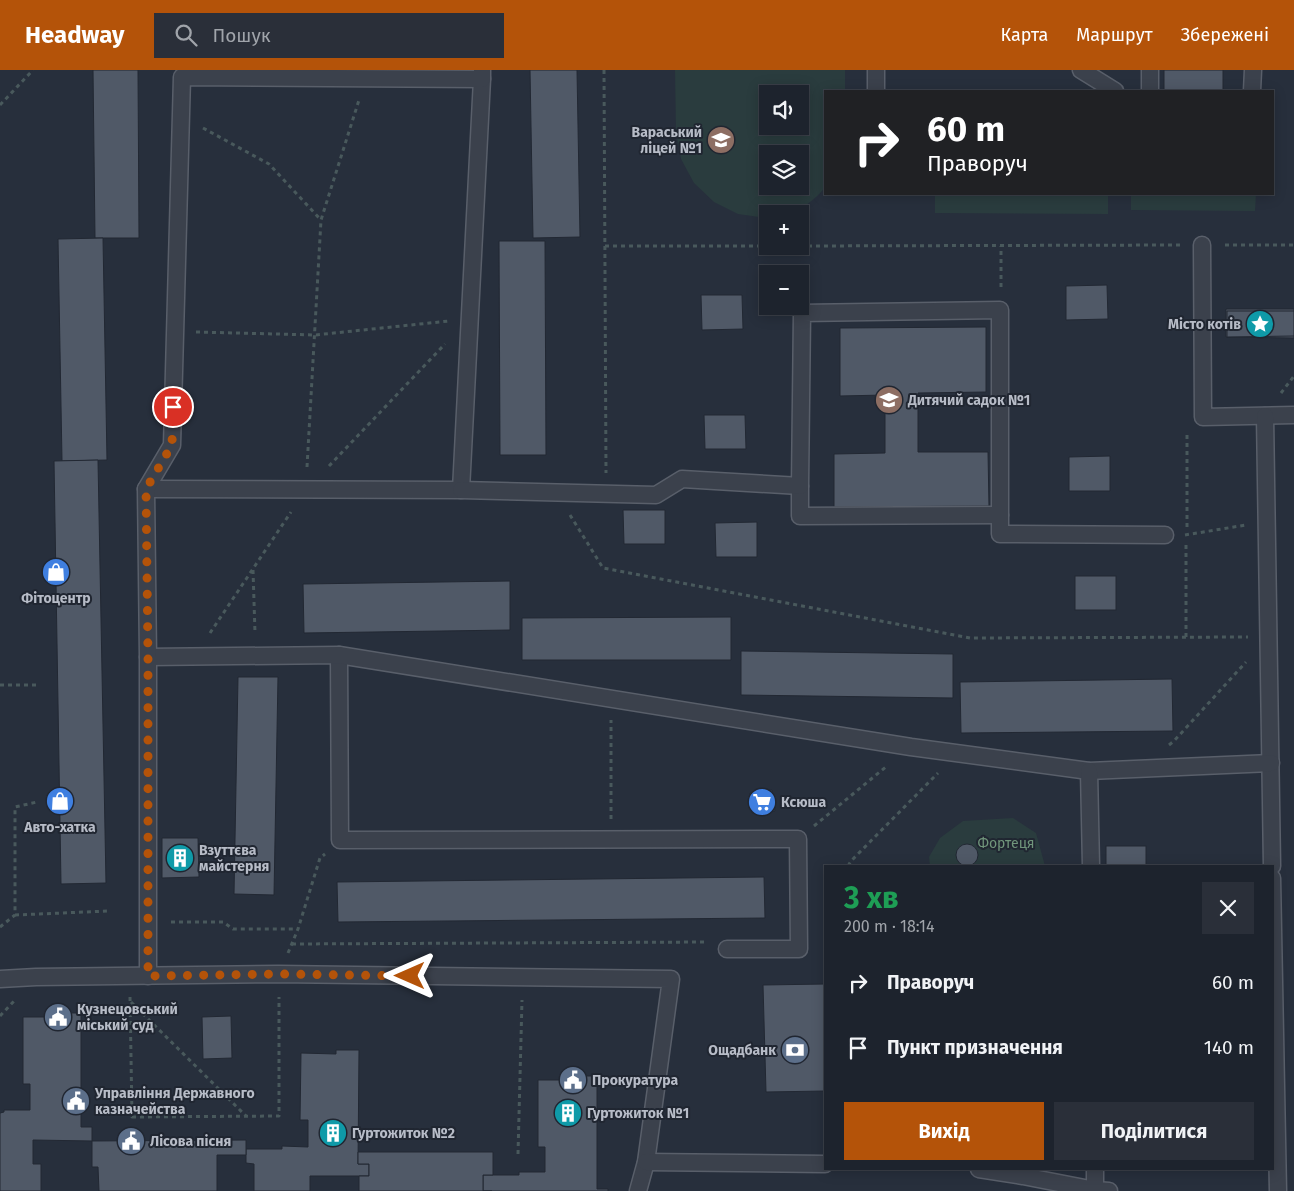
<!DOCTYPE html>
<html lang="uk">
<meta charset="utf-8">
<style>
:root{--surface:#1d232d;--page:#2a2f39;--text:#f1f3f6;--muted:#a0a4aa;--line:#3b4049;--accent:#b45309}
body{margin:0;font-family:"Fira Sans",sans-serif;background:var(--page);color:var(--text);height:100vh;display:flex;flex-direction:column;font-size:19px;white-space:nowrap}
*{box-sizing:border-box;margin:0}
p{font-size:16px;color:var(--muted)}
.icon{flex:none;width:28px;height:28px;fill:none;stroke:currentColor;stroke-width:2;stroke-linecap:round;stroke-linejoin:round}
.map{position:relative;flex:1;overflow:hidden}
.side{position:absolute;left:824px;top:795px;width:450px;height:305px;display:flex;flex-direction:column;background:var(--surface);border-radius:0px;box-shadow:0 2px 12px #0003,0 0 0 1px var(--line)}
.side>*{flex:none}
.top-card{position:absolute;left:824px;top:20px;width:450px;height:105px;border-radius:0px;box-shadow:0 2px 12px #0003,0 0 0 1px var(--line);background:#202124;color:#fff;overflow:hidden}
.controls{position:absolute;left:759px;top:15px;display:grid;gap:10px}
.controls a{display:grid;place-items:center;width:50px;height:50px;border-radius:0px;background:var(--surface);box-shadow:0 2px 12px #0003,0 0 0 1px var(--line);font-size:25px}
.pin{position:absolute;display:grid;place-items:center;width:42px;height:42px;color:#fff;margin:-21px;border:2px solid #fff;border-radius:50%;box-shadow:0 1px 5px #0007}
.me{position:absolute;width:55px;margin:-28px;rotate:270deg;stroke-linejoin:round;filter:drop-shadow(0 0 4px #0008)}
.turn{display:flex;align-items:center;gap:18px;height:105px;padding:0 20px;font-size:22px}
.turn .icon{width:65px;height:65px;stroke-width:2.5}
.turn b{display:block;font-size:35px;line-height:42px}
.round{display:grid;place-items:center;flex:none;width:52px;height:52px;border-radius:0px;background:var(--page)}
.summary{display:flex;align-items:center;justify-content:space-between;height:85px;padding:0 20px}
h1{font-size:30px;font-weight:700;line-height:38px;color:#1e9e55}
.action{display:flex;gap:10px;margin-top:auto;padding:10px 20px}
.action a{flex:1;height:58px;border-radius:0px;background:var(--accent);color:#fff;font-size:20px;font-weight:700;line-height:58px;text-align:center}
.action a+a{background:var(--page);color:var(--text)}
ul{padding:0;list-style:none}
li{display:flex;align-items:center;gap:15px;height:65px;padding:0 20px}
li div{flex:1}
li b{display:block;font-size:19px}
li em{font-style:normal}
header{display:flex;align-items:center;gap:30px;box-sizing:border-box;height:70px;padding:0 25px;background:var(--accent);color:#fff}
header strong{font-size:24px}
nav{display:flex;gap:28px;margin-inline-start:auto;font-size:18px}
.search{width:350px;height:45px;background:var(--page);display:flex;align-items:center;gap:12px;box-sizing:border-box;padding:0 18px;border-radius:0px;color:var(--muted);font-size:19px}
.map>svg:first-child{display:block}
</style>
<header>
<strong>Headway</strong>
<div class="search"><svg class="icon" aria-label="search" viewBox="0 0 24 24"><circle cx="10" cy="10" r="6"/><path d="M15 15l6 6"/></svg>Пошук</div>
<nav><a>Карта</a><a>Маршрут</a><a>Збережені</a></nav>
</header>
<div class="map">
<svg width="1294" height="1121" viewBox="0 0 1294 1121">
<rect width="100%" height="100%" fill="#272f3c"/>
<!-- green -->
<g fill="#2a3c3e" fill-rule="evenodd">
<path d="M675,0h170v21h-20v96c-6,9 -22,22 -33,25 -8,3 -16,2 -24,2l-1,3 -2,1 -27,-4 -24,-12 -20,-19 -13,-24 -5,-27zM768,24h32v32h-32zM768,84h32v32h-32z"/>
<polygon points="935,124 1108,124 1108,144 935,143"/>
<polygon points="1131,124 1256,124 1255,141 1131,140"/>
<polygon points="1013,748 1036,763 1045,796 930,796 929,787 940,768 963,751"/>
</g>
<!-- building -->
<g fill="#505967" stroke="#222833">
<polygon points="93,0 138,0 139,168 95,168"/>
<polygon points="530,0 577,0 580,167 533,168"/>
<rect x="1164" y="0" width="59" height="21"/>
<polygon points="103,168 107,390 62,391 58,169"/>
<polygon points="499,171 545,171 546,385 500,385"/>
<polygon points="1107,215 1108,249 1066,250 1066,216"/>
<polygon points="701,225 742,225 743,259 702,260"/>
<polygon points="1226,239 1294,239 1294,268 1226,267"/>
<polygon points="1227,241 1294,241 1294,266 1227,267"/>
<polygon points="986,257 986,322 918,323 918,382 988,382 989,436 834,437 834,384 885,383 885,325 840,326 840,258"/>
<polygon points="704,345 745,345 746,379 705,379"/>
<polygon points="1110,386 1110,421 1069,421 1069,387"/>
<polygon points="98,390 106,813 61,814 54,391"/>
<polygon points="623,440 665,440 665,474 624,474"/>
<polygon points="757,452 757,487 716,487 715,453"/>
<rect x="1075" y="506" width="41" height="34"/>
<polygon points="510,511 510,560 304,563 303,514"/>
<polygon points="731,547 731,590 522,590 522,548"/>
<polygon points="741,581 953,584 953,628 741,625"/>
<polygon points="238,607 278,607 274,825 234,824"/>
<polygon points="1172,609 1173,661 961,663 960,612"/>
<polygon points="772,720 775,741 752,743 750,723"/>
<polygon points="162,768 198,768 199,807 162,808"/>
<circle cx="967" cy="785" r="11"/>
<rect x="1106" y="776" width="40" height="20"/>
<polygon points="764,807 765,848 338,852 337,812"/>
<polygon points="825,914 825,1021 766,1022 763,915"/>
<polygon points="58,943 81,943 81,1057 92,1057 92,1071 33,1070 33,1094 41,1094 41,1121 0,1121 0,1043 4,1042 4,1040 30,1040 30,1014 23,1014 23,947 58,947"/>
<polygon points="231,946 232,988 203,989 202,947"/>
<polygon points="336,980 359,980 358,1094 369,1094 369,1106 310,1106 310,1121 254,1121 254,1094 246,1093 246,1079 282,1079 282,1076 308,1077 308,1050 300,1050 301,983 336,984"/>
<polygon points="573,1006 597,1006 597,1119 608,1119 608,1121 483,1121 483,1105 519,1105 519,1102 545,1102 545,1077 538,1077 538,1010 573,1010"/>
<polygon points="246,1070 246,1085 217,1085 217,1121 99,1121 98,1097 92,1097 92,1071"/>
<polygon points="358,1082 493,1082 493,1105 483,1105 483,1121 492,1121 359,1121 359,1106 369,1106 369,1094 358,1094"/>
</g>
<g fill="none" stroke-linecap="round" stroke-linejoin="round">
<defs>
<g id="service">
<polyline points="876,0 876,21"/>
<polyline points="1081,0 1115,21"/>
<polyline points="1150,21 1150,0"/>
<polyline points="1252,21 1253,0"/>
<polyline points="1202,175 1203,347 1294,345"/>
<polyline points="1265,346 1272,796"/>
<polyline points="800,416 800,446 1000,445"/>
<polyline points="146,419 461,420 482,9"/>
<polyline points="461,420 656,425 682,409 800,416 802,243 1000,240 1000,464 1165,465"/>
<polyline points="339,585 340,770 798,769 799,879 727,879"/>
<polyline points="148,587 339,585 911,677 1089,701 1271,693"/>
<polyline points="1089,701 1091,796"/>
<polyline points="1272,808 1278,1121"/>
<polyline points="148,906 148,587 146,419 172,375 182,7 482,9 482,0"/>
<polyline points="0,909 36,907 278,904 671,909 646,1092 638,1121"/>
<polyline points="646,1092 825,1094"/>
<polyline points="979,1099 1023,1106 1095,1120 1109,1121"/>
<polyline points="1095,1099 1095,1120"/>
</g>
</defs>
<!-- service casing -->
<use href="#service" stroke="#595f6a" stroke-width="19"/>
<!-- path -->
<g stroke="#49595c" stroke-width="3" stroke-dasharray="4 4" stroke-linecap="butt">
<polyline points="604,0 606,403"/>
<polyline points="0,35 33,0"/>
<polyline points="203,58 269,94 321,150"/>
<polyline points="1225,175 1294,175"/>
<polyline points="605,176 768,176"/>
<polyline points="800,176 1181,175"/>
<polyline points="1001,217 1001,176"/>
<polyline points="196,262 315,265 449,251"/>
<polyline points="1281,323 1294,306"/>
<polyline points="329,396 445,274"/>
<polyline points="307,397 321,150 359,30"/>
<polyline points="570,445 603,498 970,568 1248,567"/>
<polyline points="1187,457 1187,363"/>
<polyline points="1185,465 1246,455"/>
<polyline points="253,500 255,563"/>
<polyline points="210,563 291,442"/>
<polyline points="1186,567 1186,473"/>
<polyline points="0,615 36,615"/>
<polyline points="1169,675 1174,671 1246,592"/>
<polyline points="611,749 611,650"/>
<polyline points="814,756 887,696"/>
<polyline points="848,796 851,791 938,703"/>
<polyline points="15,845 109,841"/>
<polyline points="171,852 223,852 233,859 298,859"/>
<polyline points="0,857 15,845 15,737 37,732"/>
<polyline points="292,874 707,872"/>
<polyline points="288,883 298,859 320,788 325,784"/>
<polyline points="130,927 132,1047 279,1046 279,927"/>
<polyline points="131,932 246,1046"/>
<polyline points="0,946 15,930"/>
<polyline points="518,1084 522,930"/>
</g>
<!-- service -->
<use href="#service" stroke="#3b414c" stroke-width="16"/>
</g>
<g fill="none" stroke-linecap="round" stroke-linejoin="round">
<!-- route -->
<polyline stroke="#b45309" stroke-width="9" stroke-dasharray="0 16.2" points="173,337 172,375 146,419 148,587 148,906 278,904 410,906"/>
</g>
<!-- icons -->
<defs>
<symbol id="school-disc" viewBox="-11 -11 22 22"><circle r="9.5" fill="#8d6e63" stroke="#202631"/><path d="M0-5L7-2L0 1L-7-2ZM-4 1L0 2.5L4 1V4Q0 6-4 4Z" fill="#fff"/></symbol>
<symbol id="sight-disc" viewBox="-11 -11 22 22"><circle r="9.5" fill="#0f9aa8" stroke="#202631"/><path d="M0-6L1.8-2.2L6-1.7L2.9 1.2L3.7 5.4L0 3.3L-3.7 5.4L-2.9 1.2L-6-1.7L-1.8-2.2Z" fill="#fff"/></symbol>
<symbol id="shop-disc" viewBox="-11 -11 22 22"><circle r="9.5" fill="#3f7fe0" stroke="#202631"/><path d="M-5-2.5h2.3a2.7 3.5 0 0 1 5.4 0H5L5.5 6h-11ZM-1.5-2.5h3a1.5 2.3 0 0 0-3 0Z" fill="#fff"/></symbol>
<symbol id="supermarket-disc" viewBox="-11 -11 22 22"><circle r="9.5" fill="#3f7fe0" stroke="#202631"/><path d="M-6-5.5h2.5l.6 2H6L4.5 2H-2.5L-4.4-4H-6ZM-1.5 3.2a1.3 1.3 0 1 0 .1 0ZM3 3.2a1.3 1.3 0 1 0 .1 0Z" fill="#fff"/></symbol>
<symbol id="building-disc" viewBox="-11 -11 22 22"><circle r="9.5" fill="#0f9aa8" stroke="#202631"/><path d="M-4-6H4V6H1V3H-1V6H-4ZM-2.5-4.3h1.7v1.8h-1.7ZM.8-4.3h1.7v1.8H.8ZM-2.5-1h1.7V.8h-1.7ZM.8-1h1.7V.8H.8Z" fill="#fff"/></symbol>
<symbol id="civic-disc" viewBox="-11 -11 22 22"><circle r="9.5" fill="#5c6f8a" stroke="#202631"/><path d="M-.6-6.5H3V-4.5H.6V-3L4-1V1h2V6H-6V1h2V-1L-.6-3ZM-1.2 2.5V6h2.4V2.5Z" fill="#fff"/></symbol>
<symbol id="bank-disc" viewBox="-11 -11 22 22"><circle r="9.5" fill="#5c6f8a" stroke="#202631"/><path d="M-6-4H6V4H-6ZM0-2.3a2.3 2.3 0 1 0 0 4.6a2.3 2.3 0 1 0 0-4.6Z" fill="#fff"/></symbol>
</defs>
<g fill-rule="evenodd">
<use href="#school-disc" x="705" y="54" width="32" height="32"/>
<use href="#sight-disc" x="1244" y="238" width="32" height="32"/>
<use href="#school-disc" x="873" y="314" width="32" height="32"/>
<use href="#shop-disc" x="40" y="486" width="32" height="32"/>
<use href="#shop-disc" x="44" y="715" width="32" height="32"/>
<use href="#supermarket-disc" x="746" y="716" width="32" height="32"/>
<use href="#building-disc" x="164" y="772" width="32" height="32"/>
<use href="#civic-disc" x="42" y="931" width="32" height="32"/>
<use href="#bank-disc" x="779" y="964" width="32" height="32"/>
<use href="#civic-disc" x="557" y="994" width="32" height="32"/>
<use href="#civic-disc" x="60" y="1015" width="32" height="32"/>
<use href="#building-disc" x="552" y="1027" width="32" height="32"/>
<use href="#building-disc" x="317" y="1047" width="32" height="32"/>
<use href="#civic-disc" x="115" y="1055" width="32" height="32"/>
</g>
<g text-anchor="middle" dominant-baseline="central" stroke-width="4" stroke-linejoin="round" paint-order="stroke">
<!-- poi labels -->
<g font-size="14" font-weight="bold" fill="#b7bcc7" stroke="#202631" text-anchor="start">
<text x="702" y="62" text-anchor="end">Вараський<tspan x="702" dy="16">ліцей №1</tspan></text>
<text x="1241" y="254" text-anchor="end">Місто котів</text>
<text x="908" y="330">Дитячий садок №1</text>
<text x="56" y="528" text-anchor="middle">Фітоцентр</text>
<text x="781" y="732">Ксюша</text>
<text x="60" y="757" text-anchor="middle">Авто-хатка</text>
<text x="199" y="780">Взуттєва<tspan x="199" dy="16">майстерня</tspan></text>
<text x="77" y="939">Кузнецовський<tspan x="77" dy="16">міський суд</tspan></text>
<text x="776" y="980" text-anchor="end">Ощадбанк</text>
<text x="592" y="1010">Прокуратура</text>
<text x="95" y="1023">Управління Державного<tspan x="95" dy="16">казначейства</tspan></text>
<text x="587" y="1043">Гуртожиток №1</text>
<text x="352" y="1063">Гуртожиток №2</text>
<text x="150" y="1071">Лісова пісня</text>
</g>
<!-- park labels -->
<g font-size="14" fill="#70957b" stroke="#202631">
<text x="1006" y="773">Фортеця</text>
</g>
</g>
</svg>
<div class="controls">
<a><svg class="icon" aria-label="sound" viewBox="0 0 24 24"><path d="M4 9h4l5-4v14l-5-4H4zM17 9q2 3 0 6"/></svg></a>
<a><svg class="icon" aria-label="layers" viewBox="0 0 24 24"><path d="M12 4l9 5-9 5-9-5zM3 14l9 5 9-5"/></svg></a>
<a>+</a>
<a>−</a>
</div>
<div class="pin" style="left:173px;top:337px;background:#d93025"><svg class="icon" aria-label="arrive" viewBox="0 0 24 24"><path d="M6 21V4h12l-3 4 3 4H6"/></svg></div>
<svg class="me" style="left:410px;top:906px" viewBox="-20 -20 40 40"><path d="M0-17L14 15 0 8-14 15z" fill="#b45309" stroke="#fff" stroke-width="4"/></svg>
<div class="top-card">
<div class="turn"><svg class="icon" aria-label="right" viewBox="0 0 24 24"><path d="M7 20v-9h11M14 6l5 5-5 5"/></svg><div><b>60 m</b>Праворуч</div></div>
</div>
<section class="side">
<div class="summary"><div><h1>3 хв</h1><p>200 m · 18:14</p></div><a class="round"><svg class="icon" aria-label="close" viewBox="0 0 24 24"><path d="M6 6l12 12M18 6L6 18"/></svg></a></div>
<ul>
<li><svg class="icon" aria-label="right" viewBox="0 0 24 24"><path d="M7 20v-9h11M14 6l5 5-5 5"/></svg><div><b>Праворуч</b></div><em>60 m</em></li>
<li><svg class="icon" aria-label="arrive" viewBox="0 0 24 24"><path d="M6 21V4h12l-3 4 3 4H6"/></svg><div><b>Пункт призначення</b></div><em>140 m</em></li>
</ul>
<div class="action"><a>Вихід</a><a>Поділитися</a></div>
</section>
</div>
